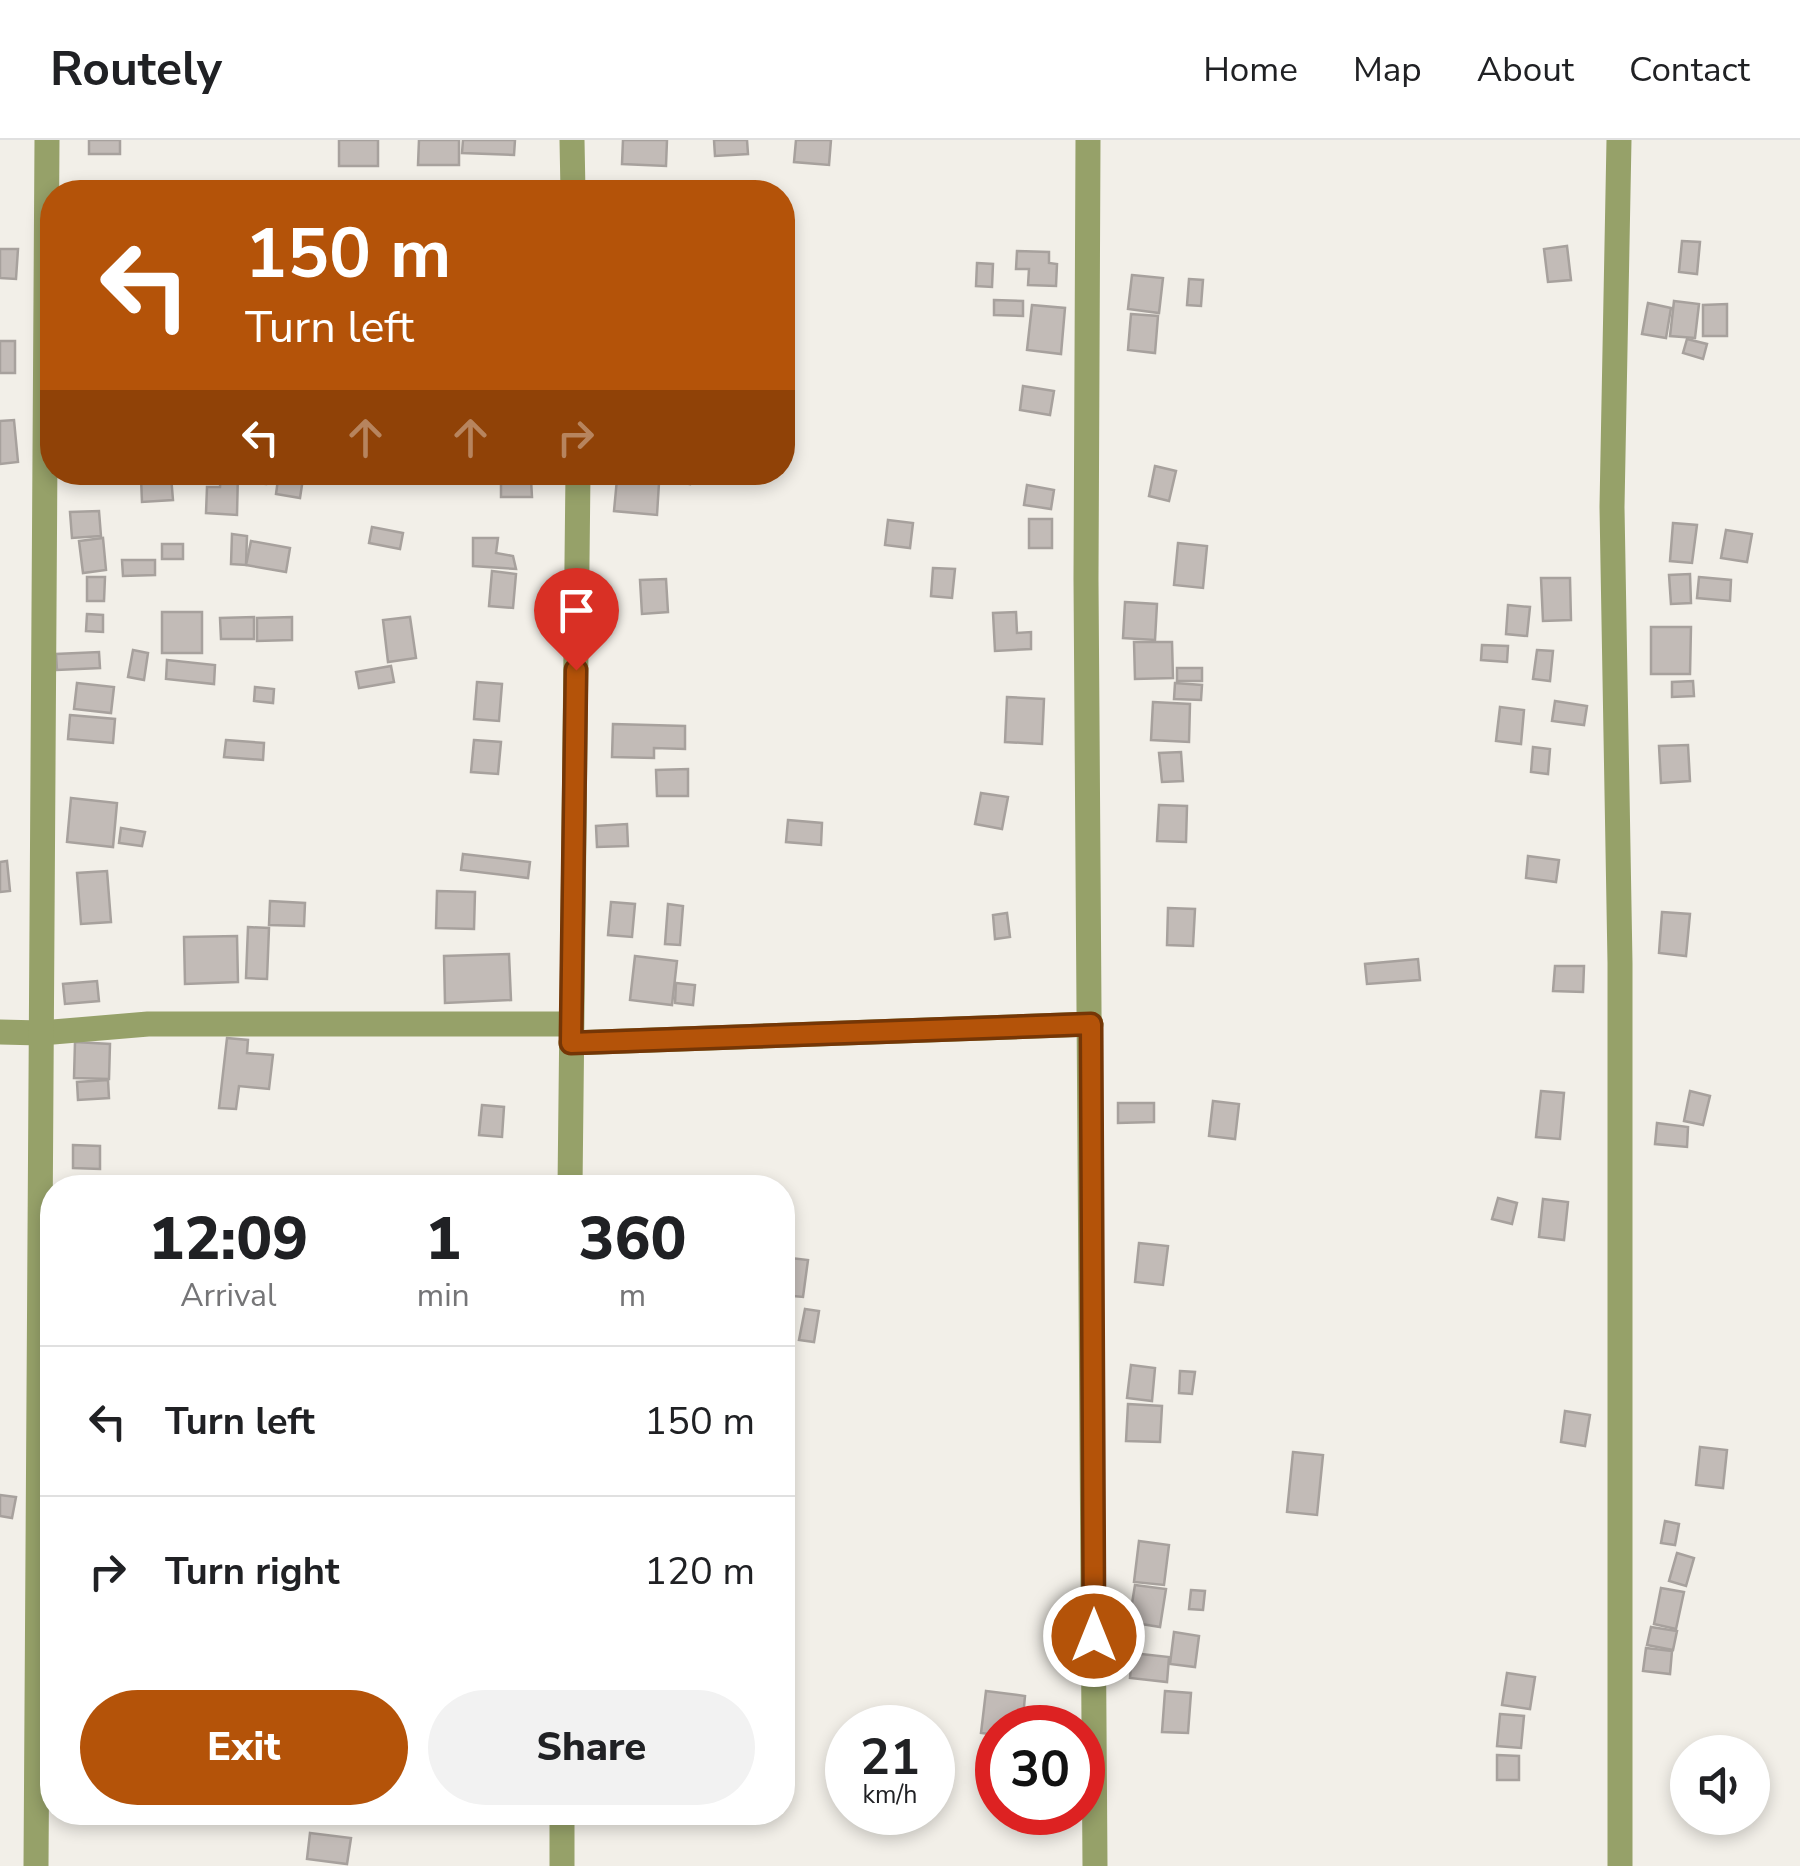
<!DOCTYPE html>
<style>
:root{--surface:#fff;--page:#f2f2f2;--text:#202124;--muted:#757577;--line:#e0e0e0;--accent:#b45309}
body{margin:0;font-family:"Nunito Sans",sans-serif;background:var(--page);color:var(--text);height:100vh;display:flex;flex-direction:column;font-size:38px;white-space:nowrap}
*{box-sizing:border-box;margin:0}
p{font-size:32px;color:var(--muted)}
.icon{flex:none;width:55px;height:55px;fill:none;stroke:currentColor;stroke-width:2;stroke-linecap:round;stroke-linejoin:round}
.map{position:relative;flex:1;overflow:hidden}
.side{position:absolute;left:40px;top:1035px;width:755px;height:650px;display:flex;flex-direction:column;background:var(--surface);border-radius:40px;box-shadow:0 5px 15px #0003}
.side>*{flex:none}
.top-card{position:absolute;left:40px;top:40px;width:755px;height:305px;border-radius:40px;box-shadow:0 5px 15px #0003;background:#b45309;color:#fff;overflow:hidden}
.buttons{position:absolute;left:1670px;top:1595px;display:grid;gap:20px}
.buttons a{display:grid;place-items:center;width:100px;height:100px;border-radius:50%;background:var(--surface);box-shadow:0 5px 15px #0003;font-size:50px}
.speed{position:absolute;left:825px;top:1565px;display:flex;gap:20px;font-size:50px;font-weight:700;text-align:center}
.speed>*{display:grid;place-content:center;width:130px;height:130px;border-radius:50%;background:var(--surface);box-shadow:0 5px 15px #0003;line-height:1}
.speed small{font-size:25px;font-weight:400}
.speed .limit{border:15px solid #d22;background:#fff;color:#111}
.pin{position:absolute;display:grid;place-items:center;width:85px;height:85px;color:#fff;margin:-102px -42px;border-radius:50% 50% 50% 0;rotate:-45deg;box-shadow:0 0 10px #0007}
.pin .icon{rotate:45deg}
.me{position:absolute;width:110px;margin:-55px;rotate:0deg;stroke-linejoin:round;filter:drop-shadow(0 0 8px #0008)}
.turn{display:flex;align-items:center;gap:35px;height:210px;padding:0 40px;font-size:45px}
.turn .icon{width:130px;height:130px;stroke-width:2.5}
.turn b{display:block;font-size:70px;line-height:85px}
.lanes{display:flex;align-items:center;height:95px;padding:0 40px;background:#0003;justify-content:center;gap:50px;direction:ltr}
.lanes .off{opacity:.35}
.eta{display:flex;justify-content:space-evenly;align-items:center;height:170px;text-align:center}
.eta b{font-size:60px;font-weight:800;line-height:70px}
.action{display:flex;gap:20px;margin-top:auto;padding:20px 40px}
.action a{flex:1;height:115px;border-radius:60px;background:var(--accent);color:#fff;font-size:40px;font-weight:800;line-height:115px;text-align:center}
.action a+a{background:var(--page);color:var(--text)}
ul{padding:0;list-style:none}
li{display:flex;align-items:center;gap:30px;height:150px;padding:0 40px;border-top:2px solid var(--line)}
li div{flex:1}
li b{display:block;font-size:38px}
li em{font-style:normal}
header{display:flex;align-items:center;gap:60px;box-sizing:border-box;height:140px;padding:0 50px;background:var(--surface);border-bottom:2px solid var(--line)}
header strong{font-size:48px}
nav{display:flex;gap:55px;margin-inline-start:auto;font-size:35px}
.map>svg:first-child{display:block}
</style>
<header>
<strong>Routely</strong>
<nav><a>Home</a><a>Map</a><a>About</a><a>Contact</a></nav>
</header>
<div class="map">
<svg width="1800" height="1726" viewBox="0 0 1800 1726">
<rect width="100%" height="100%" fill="#f2efe8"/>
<!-- building -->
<g fill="#c2bbb7" stroke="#a7a19d" stroke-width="2.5">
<rect x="89" y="0" width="31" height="14"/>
<rect x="339" y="0" width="39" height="26"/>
<polygon points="419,0 459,0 459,25 418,25"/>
<polygon points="463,0 515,0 514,15 462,13"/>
<polygon points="623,0 667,0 666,26 622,24"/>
<polygon points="714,0 747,0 748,14 715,16"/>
<polygon points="796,0 831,0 829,25 794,22"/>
<polygon points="1682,101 1700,102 1697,134 1679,132"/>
<polygon points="1567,106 1571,140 1548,142 1544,109"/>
<polygon points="0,109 18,109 16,139 0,138"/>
<polygon points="1017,111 1049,112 1049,123 1057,124 1056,146 1028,145 1029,129 1016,129"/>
<polygon points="977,123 993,124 992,147 976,146"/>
<polygon points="1132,135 1163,138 1159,173 1128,169"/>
<polygon points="1189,139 1203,140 1201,166 1187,165"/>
<polygon points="994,160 1023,161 1023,176 994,175"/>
<polygon points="1674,161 1699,164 1695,198 1670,196"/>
<polygon points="1648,163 1671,168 1666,198 1642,194"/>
<polygon points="1727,164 1727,196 1703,196 1703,165"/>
<polygon points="1032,165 1065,168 1061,214 1027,210"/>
<polygon points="1131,174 1158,176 1155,213 1128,210"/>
<polygon points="1687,199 1707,204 1703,219 1683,213"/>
<rect x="0" y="201" width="15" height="32"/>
<polygon points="1023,246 1054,251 1050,275 1020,270"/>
<polygon points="14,280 18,322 0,324 0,281"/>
<polygon points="1155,326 1176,331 1169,361 1149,356"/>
<polygon points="221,332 238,332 237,375 206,373 207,347 220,347"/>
<polygon points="240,332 267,332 266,344 240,342"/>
<polygon points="279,332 304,332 300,358 276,354"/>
<polygon points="666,332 692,332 690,344 665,340"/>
<polygon points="171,336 173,360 142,362 141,338"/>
<polygon points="531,339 532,357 501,357 501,340"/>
<polygon points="617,339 659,343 657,375 614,371"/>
<polygon points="1027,345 1054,350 1051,369 1024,365"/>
<polygon points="99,371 101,396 72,398 70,372"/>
<rect x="1029" y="379" width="23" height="29"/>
<polygon points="888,380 913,383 910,408 885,405"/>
<polygon points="1673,383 1697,385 1692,423 1670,421"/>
<polygon points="372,387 403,393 400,409 369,403"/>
<polygon points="1726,390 1752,394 1747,422 1721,418"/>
<polygon points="232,394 247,396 246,425 231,424"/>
<polygon points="103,398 106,430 83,433 79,401"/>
<polygon points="473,398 498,398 496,413 513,416 516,429 473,426"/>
<polygon points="251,401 290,408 286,432 246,425"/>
<polygon points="1178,403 1207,406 1203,448 1174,445"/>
<rect x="162" y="404" width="21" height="15"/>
<polygon points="122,420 155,420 155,435 123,436"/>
<polygon points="933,428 955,429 952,458 931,456"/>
<polygon points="492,431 516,434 513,468 489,466"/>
<polygon points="1690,434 1691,463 1671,464 1669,435"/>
<polygon points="87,437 105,437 104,461 87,461"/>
<polygon points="1699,437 1731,440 1730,461 1697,458"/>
<polygon points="1541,438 1570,438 1571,480 1543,481"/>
<polygon points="666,439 668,472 642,474 640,440"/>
<polygon points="1125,462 1157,464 1155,500 1123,498"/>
<polygon points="1508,465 1530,467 1527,496 1506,494"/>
<rect x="162" y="472" width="40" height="41"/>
<polygon points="1016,472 1017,493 1031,492 1031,509 995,511 993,473"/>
<polygon points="87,474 103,475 103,492 86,491"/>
<polygon points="254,477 254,499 221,499 220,478"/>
<polygon points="292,477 292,500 257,501 257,478"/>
<polygon points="410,477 416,518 388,522 383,480"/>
<polygon points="1651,487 1691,487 1690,534 1651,534"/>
<polygon points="1134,502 1172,502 1173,538 1135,539"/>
<polygon points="1482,505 1508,506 1507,522 1481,520"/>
<polygon points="133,510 148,513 144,540 128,537"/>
<polygon points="1537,510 1553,511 1550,541 1533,539"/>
<polygon points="99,512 100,528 57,530 56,514"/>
<polygon points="167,520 215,525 214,544 166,539"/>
<polygon points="391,526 394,542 359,548 356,532"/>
<rect x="1177" y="528" width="25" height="13"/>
<polygon points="1693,541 1694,556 1672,557 1672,542"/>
<polygon points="477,542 502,544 499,581 474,579"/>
<polygon points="77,543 114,547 111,573 74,569"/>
<polygon points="1175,543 1202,545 1201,560 1174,559"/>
<polygon points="255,547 274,549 273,563 254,561"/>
<polygon points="1007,557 1044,559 1042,604 1005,602"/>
<polygon points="1555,561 1587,566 1584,585 1552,581"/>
<polygon points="1153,562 1190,564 1189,602 1151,600"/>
<polygon points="1500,567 1524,570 1521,604 1496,601"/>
<polygon points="70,575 115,579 113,603 68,599"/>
<polygon points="613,584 685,586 685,609 654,608 654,618 612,617"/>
<polygon points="226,600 264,603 263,620 224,617"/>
<polygon points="474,600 501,602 498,634 471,632"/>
<polygon points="1688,605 1690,641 1661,643 1659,606"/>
<polygon points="1533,607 1550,609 1548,634 1531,632"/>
<polygon points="1181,612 1183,641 1162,642 1159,613"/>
<polygon points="688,629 688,656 657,656 656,630"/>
<polygon points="981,653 1008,657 1002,689 975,684"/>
<polygon points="71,658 117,663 113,707 67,702"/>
<polygon points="1159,665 1187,666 1186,702 1157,701"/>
<polygon points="788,680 822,683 821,705 786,702"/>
<polygon points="627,684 628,706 597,707 596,686"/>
<polygon points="121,688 145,692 142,706 119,703"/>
<polygon points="463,714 530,722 528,738 461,730"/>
<polygon points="1528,716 1559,720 1556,742 1526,738"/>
<polygon points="7,721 10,751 0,752 0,722"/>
<polygon points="107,731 111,782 81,784 77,733"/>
<polygon points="437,751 475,752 474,789 436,788"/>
<polygon points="270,761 305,763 304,786 269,785"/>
<polygon points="611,762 635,764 632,797 608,795"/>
<polygon points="668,764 683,766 680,805 665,804"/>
<polygon points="1168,768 1195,769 1193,806 1167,805"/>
<polygon points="1662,772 1690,774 1686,816 1659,813"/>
<polygon points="1007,773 1010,797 995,799 993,775"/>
<polygon points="248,787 269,788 267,839 246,838"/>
<polygon points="237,796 238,842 185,844 184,797"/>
<polygon points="509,814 511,860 445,863 444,816"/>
<polygon points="635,816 677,821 672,865 630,860"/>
<polygon points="1418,819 1420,840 1367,844 1365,824"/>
<polygon points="1555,826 1584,826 1583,852 1553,851"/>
<polygon points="97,841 99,861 65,864 63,844"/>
<polygon points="676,843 695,845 693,865 675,863"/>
<polygon points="227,898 248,900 247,913 273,915 269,949 239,946 236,969 219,968"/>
<polygon points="75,902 110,904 109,939 74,938"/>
<polygon points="108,940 109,958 78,960 77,942"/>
<polygon points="1541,951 1564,953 1560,999 1536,997"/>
<polygon points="1690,951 1710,956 1703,985 1684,981"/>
<polygon points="1213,961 1239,964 1235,999 1209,996"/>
<polygon points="1118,963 1154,963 1154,982 1118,983"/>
<polygon points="482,965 504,967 502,997 479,995"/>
<polygon points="1657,983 1688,987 1687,1007 1655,1004"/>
<polygon points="73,1005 100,1006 100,1029 73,1028"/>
<polygon points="1498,1058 1517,1063 1512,1084 1492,1079"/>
<polygon points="1543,1059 1568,1062 1564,1100 1539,1097"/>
<polygon points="1139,1103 1168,1106 1163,1145 1135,1142"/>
<polygon points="782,1117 808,1120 803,1157 782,1155"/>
<polygon points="805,1169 819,1171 814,1202 799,1200"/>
<polygon points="1131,1225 1155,1228 1152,1261 1127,1258"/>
<polygon points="1180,1231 1195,1232 1192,1254 1179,1253"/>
<polygon points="1128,1264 1162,1266 1160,1302 1126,1301"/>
<polygon points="1565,1271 1590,1275 1585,1306 1561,1302"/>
<polygon points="1700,1307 1727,1310 1723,1348 1696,1345"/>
<polygon points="1293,1312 1323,1315 1317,1375 1287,1372"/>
<polygon points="0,1355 16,1357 12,1378 0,1376"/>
<polygon points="1665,1381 1679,1384 1675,1405 1661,1403"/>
<polygon points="1139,1401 1169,1405 1164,1445 1134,1442"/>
<polygon points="1677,1413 1694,1418 1686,1446 1669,1441"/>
<polygon points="1135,1445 1166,1449 1160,1487 1129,1482"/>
<polygon points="1661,1448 1684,1452 1676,1489 1654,1484"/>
<polygon points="1191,1450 1205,1451 1203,1470 1189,1469"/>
<polygon points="1651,1487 1677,1491 1673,1510 1647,1505"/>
<polygon points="1174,1492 1199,1496 1195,1527 1170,1524"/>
<polygon points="1646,1508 1672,1511 1670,1534 1643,1531"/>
<polygon points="1132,1513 1169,1517 1167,1542 1130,1538"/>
<polygon points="1507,1533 1535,1537 1530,1569 1502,1565"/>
<polygon points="986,1551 1025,1556 1022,1588 998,1588 998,1595 981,1593"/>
<polygon points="1165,1551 1191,1553 1188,1593 1162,1592"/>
<polygon points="1500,1574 1524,1576 1521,1608 1497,1606"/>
<polygon points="1497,1615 1519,1616 1519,1640 1497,1640"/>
<polygon points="310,1693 351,1698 347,1724 307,1719"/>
</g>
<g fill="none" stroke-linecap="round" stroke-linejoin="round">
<!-- street -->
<g stroke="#96a169" stroke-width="25">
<polyline points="572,0 573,52"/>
<polyline points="1088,0 1086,439 1095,1726"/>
<polyline points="1619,0 1612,367 1620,823 1620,1726"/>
<polyline points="0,892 41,893 148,884 571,884"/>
<polyline points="571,903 1091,884"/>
<polyline points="570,1048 578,332"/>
<polyline points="36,1726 47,0"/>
<polyline points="562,1726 562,1672"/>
</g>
</g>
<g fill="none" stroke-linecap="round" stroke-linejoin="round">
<defs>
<polyline id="route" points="576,530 571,903 1091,884 1094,1496"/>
</defs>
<!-- route casing -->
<use href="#route" stroke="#753606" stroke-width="25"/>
<!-- route -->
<use href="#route" stroke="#b45309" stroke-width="18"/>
</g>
</svg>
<div class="buttons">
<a><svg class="icon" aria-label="sound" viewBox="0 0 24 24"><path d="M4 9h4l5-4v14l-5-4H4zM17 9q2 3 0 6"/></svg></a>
</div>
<div class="speed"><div>21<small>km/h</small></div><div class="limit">30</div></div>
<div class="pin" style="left:576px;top:530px;background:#d93025"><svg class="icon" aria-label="arrive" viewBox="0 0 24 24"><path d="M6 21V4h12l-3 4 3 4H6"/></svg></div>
<svg class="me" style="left:1094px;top:1496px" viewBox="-20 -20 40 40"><circle r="17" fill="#b45309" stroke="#fff" stroke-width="3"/><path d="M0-11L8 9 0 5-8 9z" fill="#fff"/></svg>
<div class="top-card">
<div class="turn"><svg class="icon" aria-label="left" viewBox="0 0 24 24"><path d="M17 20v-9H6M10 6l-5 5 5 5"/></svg><div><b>150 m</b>Turn left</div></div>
<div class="lanes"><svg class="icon" aria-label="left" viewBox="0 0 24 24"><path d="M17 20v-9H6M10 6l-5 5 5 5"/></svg><svg class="icon off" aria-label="ahead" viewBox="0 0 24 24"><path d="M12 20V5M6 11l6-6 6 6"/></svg><svg class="icon off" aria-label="ahead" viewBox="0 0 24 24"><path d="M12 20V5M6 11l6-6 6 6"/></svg><svg class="icon off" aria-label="right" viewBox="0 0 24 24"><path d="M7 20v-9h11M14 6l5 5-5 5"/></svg></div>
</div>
<section class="side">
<div class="eta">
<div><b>12:09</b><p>Arrival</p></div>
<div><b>1</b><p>min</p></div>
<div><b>360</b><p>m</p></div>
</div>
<ul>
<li><svg class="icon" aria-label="left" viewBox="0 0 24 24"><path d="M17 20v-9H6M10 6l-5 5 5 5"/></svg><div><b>Turn left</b></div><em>150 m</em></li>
<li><svg class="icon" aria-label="right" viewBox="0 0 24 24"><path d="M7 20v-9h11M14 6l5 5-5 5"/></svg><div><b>Turn right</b></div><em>120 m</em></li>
</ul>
<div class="action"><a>Exit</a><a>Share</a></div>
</section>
</div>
